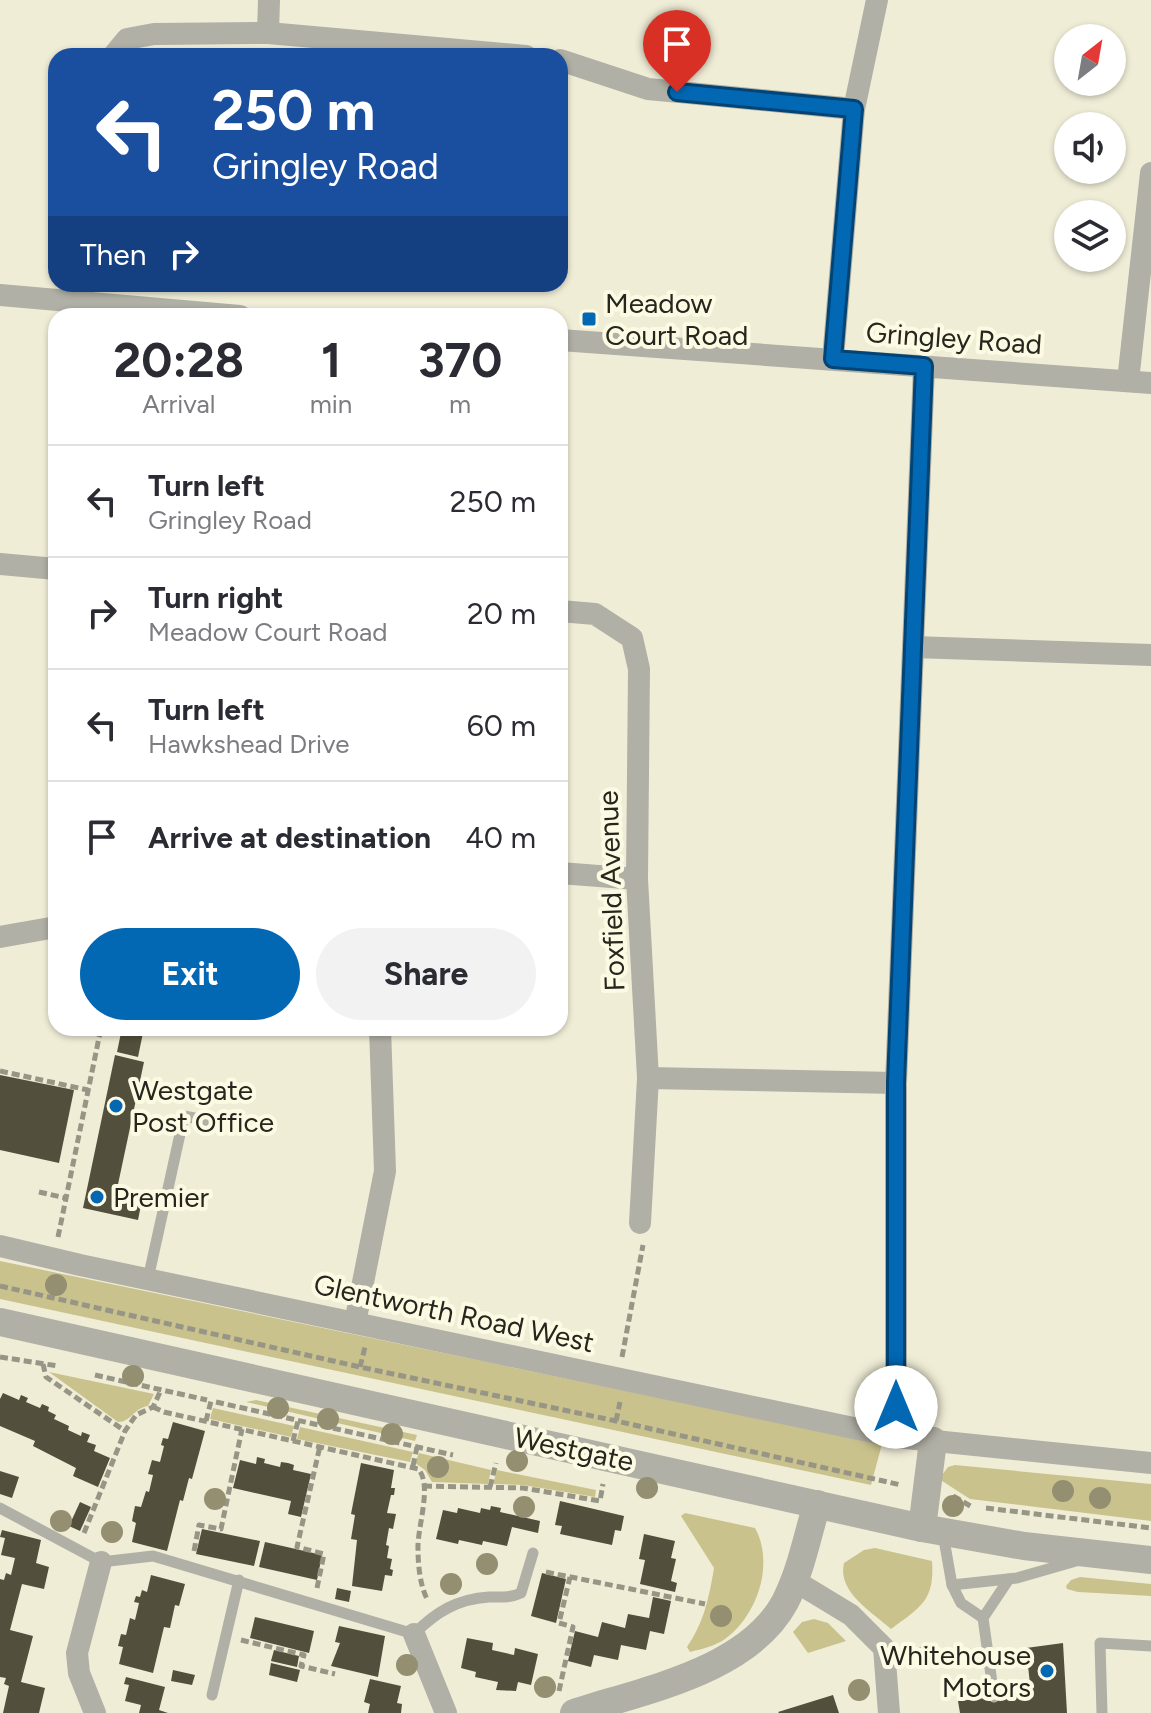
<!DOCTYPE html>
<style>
:root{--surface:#fff;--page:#f2f2f3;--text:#2b2b33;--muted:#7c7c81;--line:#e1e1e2;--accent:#0268b4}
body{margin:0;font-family:Figtree,sans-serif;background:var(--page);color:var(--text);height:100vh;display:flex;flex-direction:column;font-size:30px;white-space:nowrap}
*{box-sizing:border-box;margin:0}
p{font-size:26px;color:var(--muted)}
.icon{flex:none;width:44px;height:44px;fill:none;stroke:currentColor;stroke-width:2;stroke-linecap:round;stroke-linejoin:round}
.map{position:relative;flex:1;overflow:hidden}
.drawer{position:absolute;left:48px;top:308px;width:520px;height:728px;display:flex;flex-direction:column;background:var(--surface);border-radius:24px;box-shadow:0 2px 6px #0004}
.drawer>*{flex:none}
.hud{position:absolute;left:48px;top:48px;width:520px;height:244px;border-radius:24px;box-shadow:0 2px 6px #0004;background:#1a4fa0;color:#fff;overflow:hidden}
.needle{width:52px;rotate:31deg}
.buttons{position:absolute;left:1054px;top:24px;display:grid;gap:16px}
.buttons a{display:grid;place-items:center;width:72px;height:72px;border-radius:50%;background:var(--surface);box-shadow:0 2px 6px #0004;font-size:40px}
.pin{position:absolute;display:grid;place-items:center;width:68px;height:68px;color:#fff;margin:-82px -34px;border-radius:50% 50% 50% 0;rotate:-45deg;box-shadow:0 0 8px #0007}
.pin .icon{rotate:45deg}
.me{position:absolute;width:88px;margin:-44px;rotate:0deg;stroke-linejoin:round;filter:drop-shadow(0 0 6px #0008)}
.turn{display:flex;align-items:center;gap:28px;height:168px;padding:0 32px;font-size:36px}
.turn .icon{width:104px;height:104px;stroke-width:2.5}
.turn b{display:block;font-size:56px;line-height:68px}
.then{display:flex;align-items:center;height:76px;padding:0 32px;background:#0003;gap:16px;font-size:30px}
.eta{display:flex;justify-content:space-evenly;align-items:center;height:136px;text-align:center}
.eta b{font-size:48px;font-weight:700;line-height:56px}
.primary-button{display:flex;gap:16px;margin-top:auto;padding:16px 32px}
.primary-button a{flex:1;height:92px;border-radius:48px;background:var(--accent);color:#fff;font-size:32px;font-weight:700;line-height:92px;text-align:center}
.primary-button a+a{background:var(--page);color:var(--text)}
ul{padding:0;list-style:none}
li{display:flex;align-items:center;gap:24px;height:112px;padding:0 32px;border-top:2px solid var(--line)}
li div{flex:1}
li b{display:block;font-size:30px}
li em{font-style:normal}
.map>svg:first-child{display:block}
</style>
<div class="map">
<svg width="1151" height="1713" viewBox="0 0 1151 1713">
<rect width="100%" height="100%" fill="#f0edd7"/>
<!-- green -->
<g fill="#cac28d">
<polygon points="0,1261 882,1444 871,1485 0,1299"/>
<path d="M49,1372l105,22 -6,12c-14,2 -17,16 -30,16z"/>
<polygon points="256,1400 417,1435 415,1441 246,1402"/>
<polygon points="213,1408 294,1426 291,1437 210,1419"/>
<polygon points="300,1427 413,1452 410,1462 297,1439"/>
<polygon points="419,1453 491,1470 488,1484 432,1482 425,1470 415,1463"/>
<polygon points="955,1465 1151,1484 1151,1521 970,1499 939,1479 948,1467"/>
<polygon points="497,1470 596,1490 595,1497 523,1485 493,1484"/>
<path d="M685,1513l70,15c20,36 2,88 -30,111 -10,7 -23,10 -35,13l-3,-5c17,-25 22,-49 27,-79l-33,-52z"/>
<path d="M875,1548l57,13c3,39 -11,46 -41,68 -19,-17 -54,-37 -47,-66l20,-13z"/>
<polygon points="1080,1577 1151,1584 1151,1596 1078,1592 1067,1589 1066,1586 1071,1580"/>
<polygon points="814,1619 828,1623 846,1641 808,1653 793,1632 802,1622"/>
</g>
<!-- building -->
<g fill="#524f3d">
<polygon points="122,1028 144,1028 138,1057 117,1052"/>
<polygon points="115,1055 144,1062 117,1189 143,1195 138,1220 83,1208"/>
<polygon points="0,1075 74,1090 59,1163 0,1150"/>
<polygon points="3,1393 19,1400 21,1395 28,1398 26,1402 40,1408 42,1404 49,1407 48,1411 56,1415 54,1419 69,1426 68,1430 81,1436 82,1432 90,1435 87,1442 96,1445 94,1451 110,1458 98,1487 73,1476 76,1468 33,1446 35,1441 0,1426 0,1399"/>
<polygon points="173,1422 205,1431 192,1479 189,1478 183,1501 180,1500 167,1551 132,1542 136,1523 132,1521 135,1506 141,1507 146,1491 149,1492 153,1475 148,1474 152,1460 160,1462 164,1446 161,1445 163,1438 168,1439"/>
<polygon points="257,1457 265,1459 264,1463 280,1467 281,1462 288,1463 294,1465 293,1470 311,1474 301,1517 288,1514 291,1501 233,1488 240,1460 256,1464"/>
<polygon points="361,1463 394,1470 391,1488 395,1488 394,1495 391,1495 387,1513 396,1514 393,1529 389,1528 386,1545 389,1546 387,1558 392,1559 390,1569 393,1570 392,1576 385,1575 382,1591 352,1586 357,1540 351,1539 355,1515 351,1514"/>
<polygon points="0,1471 19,1477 12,1498 0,1494"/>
<polygon points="560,1501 624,1516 621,1531 615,1530 612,1545 560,1534 562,1526 555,1525"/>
<polygon points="80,1502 91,1507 80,1531 69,1526"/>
<polygon points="491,1506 501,1508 500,1512 540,1521 538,1533 512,1527 507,1546 483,1541 482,1545 459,1540 458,1544 436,1539 443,1510 457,1513 458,1508 480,1513 481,1508 490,1510"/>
<polygon points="202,1529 260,1541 254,1566 196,1554"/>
<polygon points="2,1530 41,1540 36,1563 49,1567 44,1589 22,1584 10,1630 33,1636 21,1682 45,1688 39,1713 3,1713 9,1686 4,1684 6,1678 0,1677 0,1579 4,1580 6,1573 11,1575 15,1558 1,1555 5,1538 0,1537"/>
<polygon points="644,1534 675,1541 671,1558 676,1559 671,1581 677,1583 675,1592 640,1584 645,1560 639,1559"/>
<polygon points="265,1542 322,1555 317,1580 259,1567"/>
<polygon points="542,1573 566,1579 556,1623 531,1616"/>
<polygon points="151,1575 185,1584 179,1606 175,1605 170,1628 164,1627 153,1673 119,1664 123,1647 118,1646 121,1634 126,1635 130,1618 135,1620 139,1603 134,1602 136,1596 140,1597 142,1590 147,1592"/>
<polygon points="337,1588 351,1591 349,1602 335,1599"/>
<polygon points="653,1597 671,1601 664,1634 650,1631 646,1650 621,1645 618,1660 594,1655 591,1667 568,1661 575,1631 598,1637 602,1622 625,1628 628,1614 649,1618"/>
<polygon points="255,1617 314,1631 309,1653 250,1638"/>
<polygon points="339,1626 385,1636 378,1677 331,1666 340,1643 335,1642"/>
<polygon points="467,1638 493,1643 492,1650 514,1655 515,1648 538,1654 531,1685 518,1682 516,1691 496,1690 498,1682 475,1677 476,1672 461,1668"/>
<polygon points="1063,1643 1067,1713 960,1713 958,1701 1031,1693 1026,1648"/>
<polygon points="274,1650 299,1656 297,1667 271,1661"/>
<polygon points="271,1663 300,1670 297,1682 269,1675"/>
<polygon points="173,1670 195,1675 192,1685 171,1681"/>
<polygon points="126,1677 165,1687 159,1710 168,1713 139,1713 141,1705 125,1701 129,1685 124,1684"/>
<polygon points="370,1679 401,1686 397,1703 402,1704 401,1713 368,1713 370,1704 364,1702"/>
<polygon points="833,1695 839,1713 779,1713 778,1712"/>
</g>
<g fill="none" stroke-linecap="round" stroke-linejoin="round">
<!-- path -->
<g stroke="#979585" stroke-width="5" stroke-dasharray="8 4" stroke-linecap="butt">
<polyline points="0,1071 88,1090"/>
<polyline points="39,1192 66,1198"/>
<polyline points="58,1237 101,1028"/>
<polyline points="0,1286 360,1367 616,1421 901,1485"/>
<polyline points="0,1357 58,1366"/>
<polyline points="622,1357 643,1245"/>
<polyline points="43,1364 46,1377 125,1431"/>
<polyline points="360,1367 365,1347"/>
<polyline points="95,1375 207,1400"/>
<polyline points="216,1402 453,1455"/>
<path d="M153,1407l11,5 254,57c15,15 -1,59 0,80 0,16 2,36 9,50"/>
<polyline points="206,1421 211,1401"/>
<polyline points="616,1421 620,1402"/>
<polyline points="293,1441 298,1421"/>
<polyline points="413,1466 417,1447"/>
<polyline points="424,1486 523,1488 600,1501 603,1484"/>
<polyline points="490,1487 496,1463"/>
<polyline points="953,1496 972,1507"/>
<polyline points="986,1508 1151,1528"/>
<polyline points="84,1533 125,1431 136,1415 153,1407 161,1390"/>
<polyline points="194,1551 199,1525 221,1529 242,1429"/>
<polyline points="546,1572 705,1604"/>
<polyline points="317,1588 324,1554 297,1547 320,1446"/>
<polyline points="241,1640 304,1655 301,1666 335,1674"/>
<polyline points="559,1691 573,1627 559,1623 570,1577"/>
</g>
<!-- service -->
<g stroke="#b1b0a6" stroke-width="11">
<polyline points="148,1279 184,1116 230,1125"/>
<path d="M0,1508l101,54 52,-6 261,78c22,-22 43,-35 75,-37 12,0 21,1 32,-4l12,-40"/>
<polyline points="943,1534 952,1585 1017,1578 1076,1561"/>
<polyline points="952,1585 961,1603 983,1618"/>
<polyline points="212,1695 239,1580"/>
<polyline points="994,1697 983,1618 1009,1579"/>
<polyline points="1102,1713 1100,1643 1151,1646"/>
</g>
<!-- minor -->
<g stroke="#b1b0a6" stroke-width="22">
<polyline points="268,33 269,0"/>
<polyline points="113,56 127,39 154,34 268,33 526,56"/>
<polyline points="560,60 648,89 854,109"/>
<polyline points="0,295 240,316"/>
<polyline points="560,340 1151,383"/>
<polyline points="833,359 854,109 877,0"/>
<polyline points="1128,381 1151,173"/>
<polyline points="0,564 56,569"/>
<polyline points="560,611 595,614 632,638 639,669 637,879 648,1078 640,1223"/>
<polyline points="913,647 1151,655"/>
<polyline points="560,873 637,879"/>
<polyline points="0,937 56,927"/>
<polyline points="648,1078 896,1083"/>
<polyline points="0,1246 80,1265 896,1437 1151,1463"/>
<polyline points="355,1323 385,1171 380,1028"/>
<polyline points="896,1437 896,1083 924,366"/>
<polyline points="795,1581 851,1615 884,1648 889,1713"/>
<polyline points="414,1634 446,1713"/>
<polyline points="95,1713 79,1673 77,1653 101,1562"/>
</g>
<!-- tertiary -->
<g stroke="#b1b0a6" stroke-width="28">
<polyline points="0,1322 922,1528 1024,1546 1151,1560"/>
<polyline points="922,1528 933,1441"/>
<path d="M574,1713c70,-23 174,-42 211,-111 16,-31 22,-65 32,-98"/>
</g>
</g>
<!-- trees -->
<g fill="#948f71">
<circle cx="56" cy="1285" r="11"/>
<circle cx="133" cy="1376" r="11"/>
<circle cx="278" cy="1408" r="11"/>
<circle cx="328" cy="1419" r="11"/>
<circle cx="392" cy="1434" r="11"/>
<circle cx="517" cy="1461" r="11"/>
<circle cx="438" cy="1467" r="11"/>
<circle cx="647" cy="1488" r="11"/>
<circle cx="1063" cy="1491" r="11"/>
<circle cx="1100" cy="1498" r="11"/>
<circle cx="215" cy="1499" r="11"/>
<circle cx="953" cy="1506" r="11"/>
<circle cx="524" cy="1507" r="11"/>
<circle cx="61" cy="1521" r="11"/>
<circle cx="112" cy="1532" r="11"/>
<circle cx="487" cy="1564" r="11"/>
<circle cx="451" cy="1584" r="11"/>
<circle cx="721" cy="1616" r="11"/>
<circle cx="925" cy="1657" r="11"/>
<circle cx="407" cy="1665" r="11"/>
<circle cx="545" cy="1687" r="11"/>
<circle cx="859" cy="1690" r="11"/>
</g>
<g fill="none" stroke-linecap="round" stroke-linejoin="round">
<defs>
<polyline id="route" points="677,92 854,109 833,359 924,366 896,1083 896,1407"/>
</defs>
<!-- route casing -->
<use href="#route" stroke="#014475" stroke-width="20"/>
<!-- route -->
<use href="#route" stroke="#0268b4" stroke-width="14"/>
</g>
<!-- markers -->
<g fill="#0268b4" stroke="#fdfae4" stroke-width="3">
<rect x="581" y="311" width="16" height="16" rx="4"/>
<circle cx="116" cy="1106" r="8"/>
<circle cx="97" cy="1197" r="8"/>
<circle cx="1047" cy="1671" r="8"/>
</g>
<g text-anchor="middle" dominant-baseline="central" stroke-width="8" stroke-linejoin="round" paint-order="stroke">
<!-- poi labels -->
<g font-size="28" fill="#27261e" stroke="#fdfae4" text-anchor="start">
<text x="605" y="303">Meadow<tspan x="605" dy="32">Court Road</tspan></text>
<text x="132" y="1090">Westgate<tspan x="132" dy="32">Post Office</tspan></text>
<text x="113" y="1197">Premier</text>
<text x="1031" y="1655" text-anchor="end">Whitehouse<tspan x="1031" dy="32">Motors</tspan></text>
</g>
<!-- street labels -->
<g font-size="28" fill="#27261e" stroke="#fdfae4">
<text transform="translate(954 338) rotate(4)">Gringley Road</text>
<text transform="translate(611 891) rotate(-92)">Foxfield Avenue</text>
<text transform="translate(454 1313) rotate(12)">Glentworth Road West</text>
<text transform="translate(574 1449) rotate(12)">Westgate</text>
</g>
</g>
</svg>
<div class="buttons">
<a><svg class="needle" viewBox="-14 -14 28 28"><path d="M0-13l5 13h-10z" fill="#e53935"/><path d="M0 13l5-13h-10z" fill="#7c7c81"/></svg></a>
<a><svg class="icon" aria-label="sound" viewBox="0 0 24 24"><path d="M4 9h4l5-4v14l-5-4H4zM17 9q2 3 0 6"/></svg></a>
<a><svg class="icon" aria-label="layers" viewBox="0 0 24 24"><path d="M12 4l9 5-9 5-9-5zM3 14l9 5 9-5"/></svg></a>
</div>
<div class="pin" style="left:677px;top:92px;background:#d93025"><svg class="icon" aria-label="arrive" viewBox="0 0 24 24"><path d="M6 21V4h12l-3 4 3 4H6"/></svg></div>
<svg class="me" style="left:896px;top:1407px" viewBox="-20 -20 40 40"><circle r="19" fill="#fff"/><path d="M0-13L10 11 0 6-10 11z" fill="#0268b4"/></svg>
<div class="hud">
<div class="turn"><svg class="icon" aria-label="left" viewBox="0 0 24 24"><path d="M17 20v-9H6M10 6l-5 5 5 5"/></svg><div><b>250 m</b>Gringley Road</div></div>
<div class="then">Then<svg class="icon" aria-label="right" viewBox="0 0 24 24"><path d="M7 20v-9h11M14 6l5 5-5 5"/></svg></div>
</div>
<section class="drawer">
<div class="eta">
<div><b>20:28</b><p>Arrival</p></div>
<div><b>1</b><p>min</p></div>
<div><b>370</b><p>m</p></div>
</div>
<ul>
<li><svg class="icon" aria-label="left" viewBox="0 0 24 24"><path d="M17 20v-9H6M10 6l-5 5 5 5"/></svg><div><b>Turn left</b><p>Gringley Road</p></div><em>250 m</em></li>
<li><svg class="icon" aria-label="right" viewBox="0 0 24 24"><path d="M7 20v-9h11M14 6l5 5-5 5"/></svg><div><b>Turn right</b><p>Meadow Court Road</p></div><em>20 m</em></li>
<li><svg class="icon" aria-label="left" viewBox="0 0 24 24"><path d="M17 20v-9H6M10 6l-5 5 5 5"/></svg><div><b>Turn left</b><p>Hawkshead Drive</p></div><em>60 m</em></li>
<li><svg class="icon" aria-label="arrive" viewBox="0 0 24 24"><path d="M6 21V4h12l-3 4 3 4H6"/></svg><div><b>Arrive at destination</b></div><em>40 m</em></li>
</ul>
<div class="primary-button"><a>Exit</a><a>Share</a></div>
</section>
</div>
